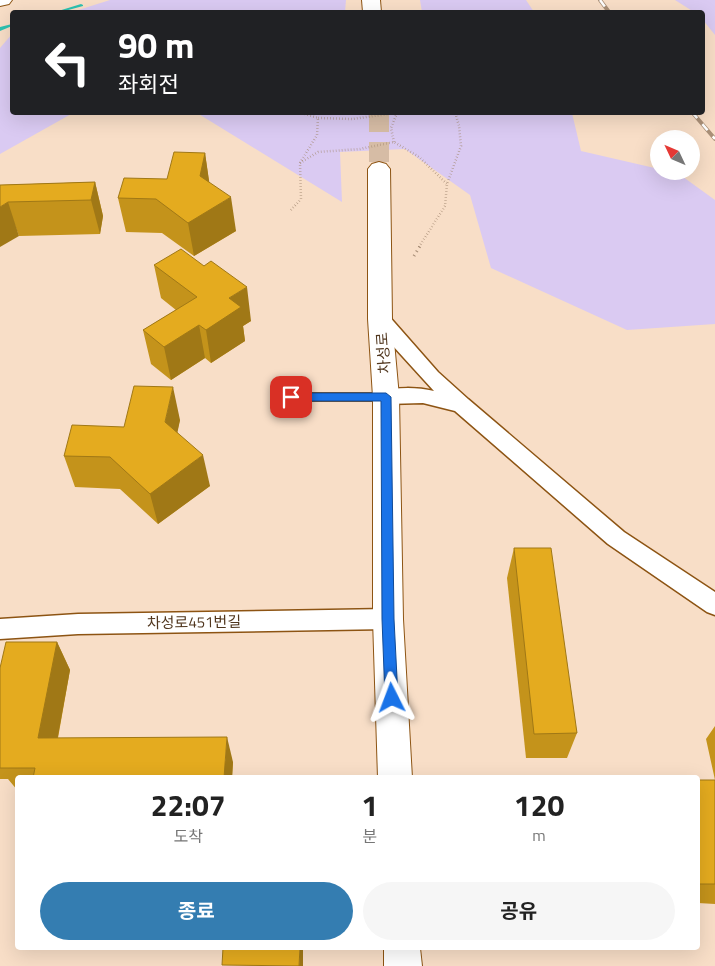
<!DOCTYPE html>
<html lang="ko">
<meta charset="utf-8">
<style>
:root{--surface:#fff;--page:#f6f6f6;--text:#222;--muted:#767676;--accent:#347db1}
body{margin:0;font-family:"Titillium Web","Noto Sans KR",sans-serif;background:var(--page);color:var(--text);height:100vh;display:flex;flex-direction:column;font-size:19px;white-space:nowrap}
*{box-sizing:border-box;margin:0}
p{font-size:16px;color:var(--muted)}
.icon{flex:none;width:28px;height:28px;fill:none;stroke:currentColor;stroke-width:2;stroke-linecap:round;stroke-linejoin:round}
.map{position:relative;flex:1;overflow:hidden}
.sheet{position:absolute;left:15px;top:775px;width:685px;height:175px;display:flex;flex-direction:column;background:var(--surface);border-radius:5px;box-shadow:0 5px 20px #0002}
.sheet>*{flex:none}
.banner{position:absolute;left:10px;top:10px;width:695px;height:105px;border-radius:5px;box-shadow:0 5px 20px #0002;background:#202124;color:#fff;overflow:hidden}
.needle{width:32px;rotate:314deg}
.fabs{position:absolute;left:650px;top:130px;display:grid;gap:10px}
.fabs a{display:grid;place-items:center;width:50px;height:50px;border-radius:50%;background:var(--surface);box-shadow:0 5px 20px #0002;font-size:25px}
.pin{position:absolute;display:grid;place-items:center;width:42px;height:42px;color:#fff;margin:-21px;border-radius:10px;box-shadow:0 2px 8px #0006}
.me{position:absolute;width:55px;margin:-28px;rotate:357deg;stroke-linejoin:round;filter:drop-shadow(0 0 4px #0008)}
.turn{display:flex;align-items:center;gap:18px;height:105px;padding:0 25px;font-size:22px}
.turn .icon{width:65px;height:65px;stroke-width:2.5}
.turn b{display:block;font-size:35px;line-height:42px}
.eta{display:flex;justify-content:space-evenly;align-items:center;height:85px;text-align:center}
.eta b{font-size:30px;font-weight:700;line-height:35px}
.button{display:flex;gap:10px;margin-top:auto;padding:10px 25px}
.button a{flex:1;height:58px;border-radius:30px;background:var(--accent);color:#fff;font-size:20px;font-weight:700;line-height:58px;text-align:center}
.button a+a{background:var(--page);color:var(--text)}
.map>svg:first-child{display:block}
</style>
<div class="map">
<svg width="715" height="966" viewBox="0 0 715 966">
<rect width="100%" height="100%" fill="#f8dec7"/>
<!-- green -->
<g fill="#dacaf2">
<polygon points="110,0 346,0 345,12 72,12"/>
<polygon points="420,0 526,0 534,12 422,12"/>
<polygon points="675,0 715,0 715,35 703,20 702,12 694,12"/>
<polygon points="12,34 12,112 73,113 0,154 0,48"/>
<polygon points="197,113 572,113 581,151 659,169 659,171 679,174 715,200 715,324 627,330 491,268 470,195 405,149 340,152 342,202"/>
</g>
<g fill="none" stroke-linecap="round" stroke-linejoin="round">
<!-- stream -->
<g fill="#2cc2b1" fill-rule="evenodd">
<polygon points="81,4 83,5 83,6 61,12 55,12"/>
<polygon points="12,24 12,26 0,31 0,27"/>
</g>
<!-- secondary-tunnel -->
<polyline stroke="#d6bca5" stroke-width="20" stroke-dasharray="20 10" stroke-linecap="butt" points="379,112 379,169"/>
<defs>
<polygon id="lane" points="291,393 385,393 390,397 385,401 291,401 286,397"/>
<g id="street">
<path d="M380,312l7,2 51,58 30,27 156,133 91,60v23l-8,-3 -99,-68 -153,-133 -32,-8 -37,1 -7,-2 -3,-5 3,-5c16,-5 38,-5 55,-1l-61,-67 -2,-5 2,-5z"/>
<polygon points="388,609 396,612 400,619 396,626 388,629 78,634 0,639 0,619 78,614"/>
</g>
<g id="secondary">
<polygon points="0,0 12,0 9,4 0,6"/>
<polygon points="362,0 380,0 381,12 363,12"/>
<polygon points="379,162 386,164 390,169 392,319 399,397 403,619 412,778 378,778 373,619 373,397 368,319 368,169 372,164"/>
<polygon points="384,948 420,948 422,966 384,966"/>
</g>
</defs>
<!-- lane casing -->
<use href="#lane" stroke="#8d5413" stroke-width="2"/>
<!-- street casing -->
<use href="#street" stroke="#8d5413" stroke-width="3"/>
<!-- secondary casing -->
<use href="#secondary" stroke="#8d5413" stroke-width="2"/>
<!-- path-far1 -->
<g stroke="#a48a73" stroke-width="2.5" stroke-dasharray="0.5 2.5" stroke-linecap="butt">
<polyline points="318,118 352,119 402,112"/>
<polyline points="394,142 391,128 397,113"/>
<polyline points="300,163 318,152 360,149 394,142 419,157 447,184"/>
<polyline points="291,210 301,199 300,163 317,135 318,118 299,112"/>
<polyline points="419,247 445,206 447,184 461,146 459,126 455,112"/>
</g>
<!-- path -->
<polyline stroke="#a48a73" stroke-width="3" stroke-dasharray="1 4" stroke-linecap="butt" points="414,256 420,246"/>
<!-- lane -->
<use href="#lane" fill="#fff" fill-rule="evenodd"/>
<!-- street -->
<use href="#street" fill="#fff" fill-rule="evenodd"/>
<!-- secondary -->
<use href="#secondary" fill="#fff" fill-rule="evenodd"/>
<defs>
<g id="rail">
<polyline points="600,0 609,12"/>
<polyline points="692,112 715,139"/>
</g>
</defs>
<!-- rail casing -->
<use href="#rail" stroke="#a98f77" stroke-width="4"/>
<!-- rail -->
<use href="#rail" stroke="#fff" stroke-width="2.5" stroke-dasharray="8" stroke-linecap="butt"/>
</g>
<!-- wall -->
<g fill="#c4931b">
<polygon points="205,153 209,182 236,231 194,256 162,233 126,232 118,198 167,179"/>
<polygon points="95,182 103,216 100,234 19,236 0,185"/>
<polygon points="154,265 251,321 243,326 245,341 211,363 205,358 171,380 151,364 143,330 176,310 161,298"/>
<polygon points="180,420 177,432 210,486 158,524 120,489 75,487 64,456"/>
<polygon points="514,548 577,733 567,758 526,758 507,578"/>
<polygon points="57,642 70,670 58,738 233,762 232,778 18,778 18,791 8,779 0,779 0,668"/>
<polygon points="715,726 715,904 698,903 698,780 715,780 706,739"/>
</g>
<!-- shaded-wall -->
<g fill="#a07816">
<polygon points="205,153 210,187 200,176"/>
<polygon points="95,182 103,216 100,234 91,200"/>
<polygon points="231,197 236,231 194,256 188,223"/>
<polygon points="8,202 19,236 0,247 0,207"/>
<polygon points="247,287 251,321 243,326 245,341 211,363 206,330 229,298"/>
<polygon points="199,325 205,358 171,380 164,347"/>
<polygon points="173,387 180,420 173,454 165,422"/>
<polygon points="203,455 210,486 158,524 150,494"/>
<polygon points="57,642 70,670 53,763 38,738"/>
<polygon points="227,737 233,762 232,778 224,778"/>
<polygon points="300,948 303,948 303,966 299,966"/>
</g>
<!-- building -->
<g fill="#e4ab1f" stroke="#a07816">
<polygon points="174,152 205,153 200,176 231,197 188,223 156,199 118,198 124,178 167,179"/>
<polygon points="95,182 91,200 8,202 0,207 0,185 1,185"/>
<polygon points="181,249 204,266 211,261 247,287 229,298 241,307 206,330 199,325 164,347 143,330 197,297 154,265"/>
<polygon points="134,386 173,387 165,422 203,455 150,494 110,457 64,456 72,425 124,427"/>
<polygon points="514,548 551,548 577,733 534,734"/>
<polygon points="6,642 57,642 38,738 227,737 224,778 33,778 35,768 0,768 0,668"/>
<rect x="698" y="780" width="17" height="104"/>
<polygon points="223,948 300,948 299,966 222,965"/>
</g>
<!-- route -->
<polygon fill="#1a73e8" stroke="#114b97" points="291,393 386,393 391,397 394,619 398,698 396,703 392,705 387,703 385,698 382,619 381,401 291,401 285,397"/>
<g text-anchor="middle" dominant-baseline="central" stroke-width="4.5" stroke-linejoin="round" paint-order="stroke">
<!-- street labels -->
<g font-size="15" fill="#50361e" stroke="#fff">
<text transform="translate(383 353) rotate(-94)">차성로</text>
<text transform="translate(194 622) rotate(-1)">차성로451번길</text>
</g>
</g>
</svg>
<div class="fabs">
<a><svg class="needle" viewBox="-14 -14 28 28"><path d="M0-13l5 13h-10z" fill="#e53935"/><path d="M0 13l5-13h-10z" fill="#767676"/></svg></a>
</div>
<div class="pin" style="left:291px;top:397px;background:#d93025"><svg class="icon" aria-label="arrive" viewBox="0 0 24 24"><path d="M6 21V4h12l-3 4 3 4H6"/></svg></div>
<svg class="me" style="left:392px;top:698px" viewBox="-20 -20 40 40"><path d="M0-17L14 15 0 8-14 15z" fill="#1a73e8" stroke="#fff" stroke-width="4"/></svg>
<div class="banner">
<div class="turn"><svg class="icon" aria-label="left" viewBox="0 0 24 24"><path d="M17 20v-9H6M10 6l-5 5 5 5"/></svg><div><b>90 m</b>좌회전</div></div>
</div>
<section class="sheet">
<div class="eta">
<div><b>22:07</b><p>도착</p></div>
<div><b>1</b><p>분</p></div>
<div><b>120</b><p>m</p></div>
</div>
<div class="button"><a>종료</a><a>공유</a></div>
</section>
</div>
